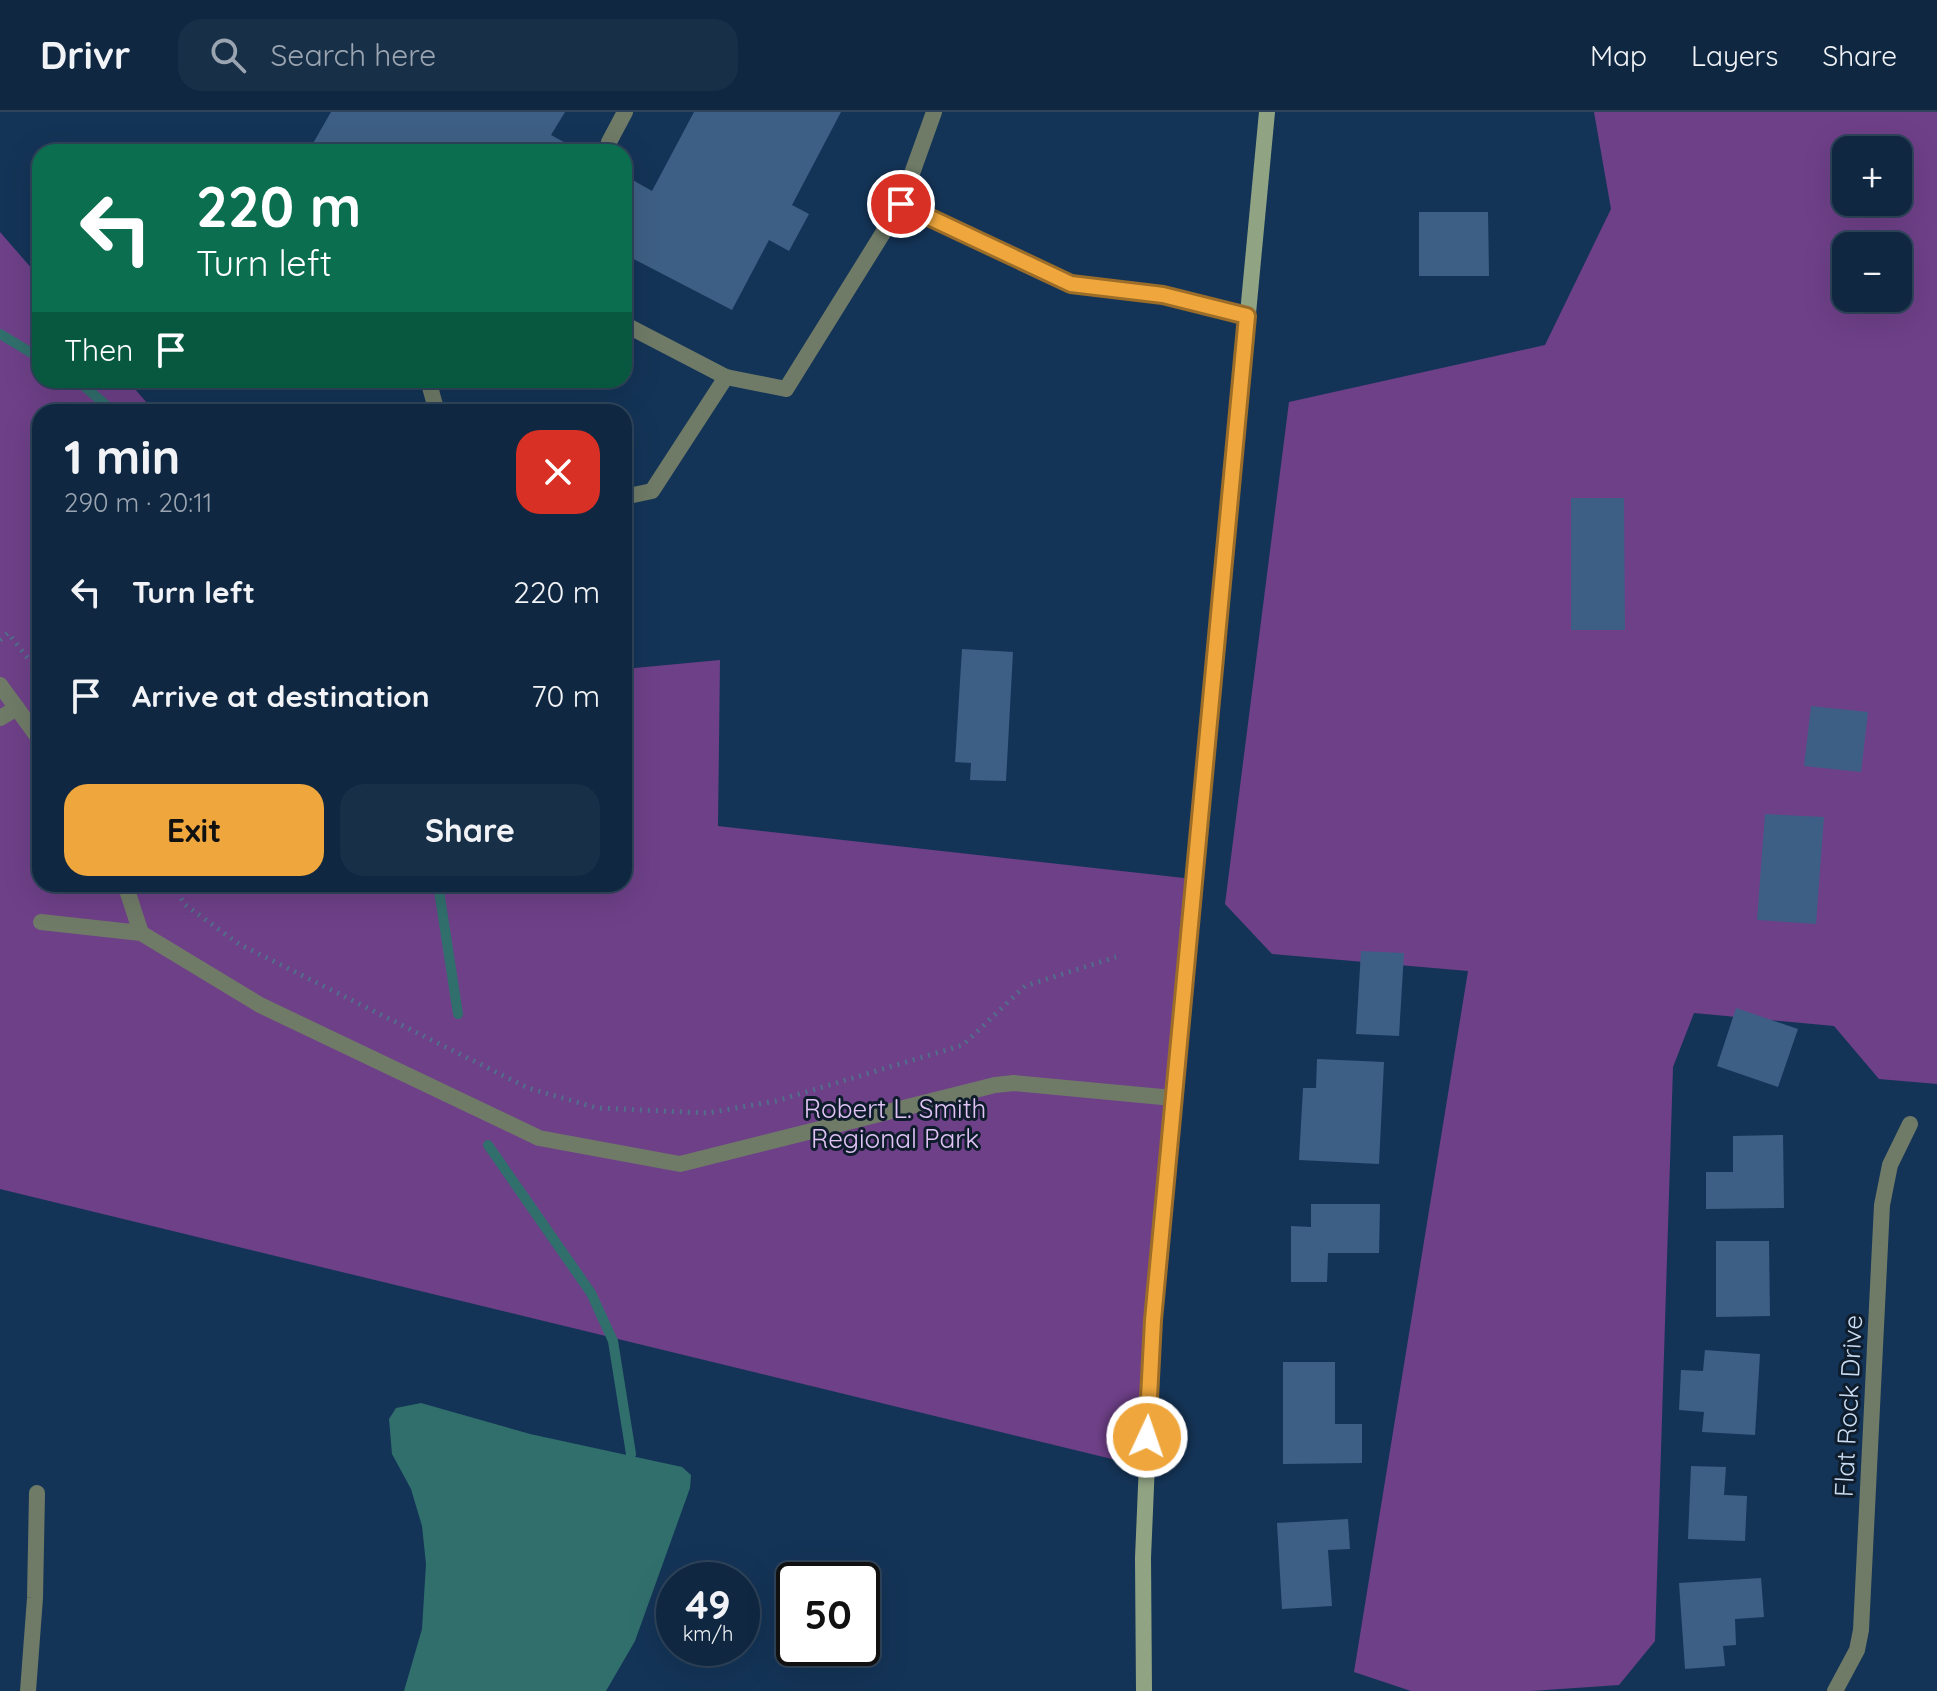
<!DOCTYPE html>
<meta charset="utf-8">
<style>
:root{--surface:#0f2741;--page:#182f48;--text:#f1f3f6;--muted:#9ba5b1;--line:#2f445a;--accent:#efa73d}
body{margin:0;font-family:Quicksand,sans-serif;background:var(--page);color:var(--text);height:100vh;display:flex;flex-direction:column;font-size:30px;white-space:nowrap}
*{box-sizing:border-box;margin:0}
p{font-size:26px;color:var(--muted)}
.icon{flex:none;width:44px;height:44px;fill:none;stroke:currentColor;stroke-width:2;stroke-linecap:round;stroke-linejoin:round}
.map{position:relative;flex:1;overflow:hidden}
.side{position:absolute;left:32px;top:292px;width:600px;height:488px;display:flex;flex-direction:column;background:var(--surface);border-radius:24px;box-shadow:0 8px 32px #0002,0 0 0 2px var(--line)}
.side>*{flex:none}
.top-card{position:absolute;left:32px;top:32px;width:600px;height:244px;border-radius:24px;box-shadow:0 8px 32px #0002,0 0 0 2px var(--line);background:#0b6e4f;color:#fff;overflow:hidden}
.fabs{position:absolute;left:1832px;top:24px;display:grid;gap:16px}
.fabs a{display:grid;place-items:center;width:80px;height:80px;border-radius:16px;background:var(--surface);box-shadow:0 8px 32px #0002,0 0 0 2px var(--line);font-size:40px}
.speed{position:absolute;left:656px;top:1450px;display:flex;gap:16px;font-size:40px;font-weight:700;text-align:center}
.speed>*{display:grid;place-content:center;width:104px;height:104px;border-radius:50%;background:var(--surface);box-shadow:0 8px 32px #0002,0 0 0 2px var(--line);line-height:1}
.speed small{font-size:20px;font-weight:400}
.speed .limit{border:4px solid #111;border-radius:12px;background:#fff;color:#111}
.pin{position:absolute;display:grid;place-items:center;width:68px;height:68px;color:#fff;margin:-34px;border:4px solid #fff;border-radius:50%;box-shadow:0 2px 8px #0007}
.me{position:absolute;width:88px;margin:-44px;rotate:3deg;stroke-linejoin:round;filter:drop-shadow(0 0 6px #0008)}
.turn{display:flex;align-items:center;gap:28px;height:168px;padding:0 32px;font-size:36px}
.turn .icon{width:104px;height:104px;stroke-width:2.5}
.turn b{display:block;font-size:56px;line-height:68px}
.then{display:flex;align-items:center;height:76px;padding:0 32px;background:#0003;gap:16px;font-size:30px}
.round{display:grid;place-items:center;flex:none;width:84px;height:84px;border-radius:24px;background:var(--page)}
.summary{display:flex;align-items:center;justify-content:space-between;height:136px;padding:0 32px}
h1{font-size:48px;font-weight:700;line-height:60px}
.button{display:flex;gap:16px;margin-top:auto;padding:16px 32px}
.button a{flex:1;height:92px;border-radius:24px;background:var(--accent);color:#111;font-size:32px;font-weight:700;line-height:92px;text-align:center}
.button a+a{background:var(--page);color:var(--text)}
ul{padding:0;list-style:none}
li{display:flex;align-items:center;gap:24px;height:104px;padding:0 32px}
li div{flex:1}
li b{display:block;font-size:30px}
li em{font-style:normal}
header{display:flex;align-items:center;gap:48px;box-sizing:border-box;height:112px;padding:0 40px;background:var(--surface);border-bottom:2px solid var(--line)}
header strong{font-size:38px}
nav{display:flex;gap:44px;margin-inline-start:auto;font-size:28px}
.search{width:560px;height:72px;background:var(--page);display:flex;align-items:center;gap:20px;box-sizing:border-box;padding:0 28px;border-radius:24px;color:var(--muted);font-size:30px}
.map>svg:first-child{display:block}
</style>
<header>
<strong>Drivr</strong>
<div class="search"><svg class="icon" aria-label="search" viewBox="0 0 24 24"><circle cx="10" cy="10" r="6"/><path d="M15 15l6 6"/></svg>Search here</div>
<nav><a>Map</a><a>Layers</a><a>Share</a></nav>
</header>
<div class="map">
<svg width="1937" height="1579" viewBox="0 0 1937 1579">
<rect width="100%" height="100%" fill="#143457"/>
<!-- green -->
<g fill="#6e4088" fill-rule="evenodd">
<path d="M1594,0h343v972l-58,-5 -45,-53 -140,-13 -21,54 -18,574 -36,44 -88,6h-120l-57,-19 114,-701 -196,-17 -47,-50 64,-502 256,-57 66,-136zM1846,38h52v52h-52zM1846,134h52v52h-52z"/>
<polygon points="0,120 40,166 40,268 127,268 155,300 40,300 40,772 624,772 624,557 720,548 718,714 1193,767 1145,1355 0,1077"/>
</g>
<!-- water -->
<polygon fill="#316f6d" points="421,1291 530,1322 682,1355 691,1363 690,1376 635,1529 606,1579 404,1579 422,1517 426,1452 422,1414 411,1377 392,1342 389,1307 396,1296"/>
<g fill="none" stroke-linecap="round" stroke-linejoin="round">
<!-- stream -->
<g stroke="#316f6d" stroke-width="10">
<polyline points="0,222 40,246"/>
<polyline points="77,268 114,300"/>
<polyline points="438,772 458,902"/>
<polyline points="488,1033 591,1181 613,1229 631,1342"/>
</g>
</g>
<!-- building -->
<g fill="#3e5f85">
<polygon points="331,0 565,0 551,23 582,40 308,40"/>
<polygon points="694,0 841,0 792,93 809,102 789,139 769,128 732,198 624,142 624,63 652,79"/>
<polygon points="1419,100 1488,100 1489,164 1419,164"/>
<polygon points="1571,386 1624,386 1625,518 1571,518"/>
<polygon points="962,537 1013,540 1006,669 970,668 971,651 955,650"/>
<polygon points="1811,594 1868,600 1861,660 1804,654"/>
<polygon points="1765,702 1824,705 1816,812 1757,808"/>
<polygon points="1361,839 1404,841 1399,924 1356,922"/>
<polygon points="1736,896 1798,917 1778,975 1717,954"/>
<polygon points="1317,947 1384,950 1379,1052 1299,1048 1303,976 1316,976"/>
<polygon points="1783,1023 1784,1096 1706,1097 1706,1060 1733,1060 1733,1024"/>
<polygon points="1311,1092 1380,1092 1379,1141 1328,1141 1327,1170 1291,1170 1291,1114 1311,1115"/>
<polygon points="1716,1129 1769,1129 1770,1204 1716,1205"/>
<polygon points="1705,1238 1760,1242 1755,1323 1702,1320 1704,1300 1679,1298 1681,1258 1703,1259"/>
<polygon points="1283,1250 1335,1250 1335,1312 1362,1312 1362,1351 1283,1352"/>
<polygon points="1691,1354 1726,1355 1724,1383 1747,1384 1745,1429 1688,1427"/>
<polygon points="1348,1407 1350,1437 1328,1438 1332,1494 1282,1497 1277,1411"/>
<polygon points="1761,1466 1764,1505 1735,1507 1736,1533 1723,1534 1725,1554 1685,1557 1679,1471"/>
</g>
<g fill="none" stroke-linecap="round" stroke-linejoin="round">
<!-- path -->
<g stroke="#526e8c" stroke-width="5" stroke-dasharray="2 6" stroke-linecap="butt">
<polyline points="0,528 8,521 40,562"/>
<polyline points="174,772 184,792 239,832 528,976 597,996 707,1001 776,989 963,933 1025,874 1116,845"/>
</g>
<!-- lane -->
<g stroke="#6f7b67" stroke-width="16">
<polyline points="609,30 625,0"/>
<polyline points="901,92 934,0"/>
<polyline points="624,212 726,265 786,277 901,92 1071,172 1163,183 1247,204"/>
<polyline points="428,268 437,300"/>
<polyline points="624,385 652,379 726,265"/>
<polyline points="0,573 40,628"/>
<polyline points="0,606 17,596"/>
<polyline points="125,772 141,821"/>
<polyline points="41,810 141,821 260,893 539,1026 680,1052 995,973 1014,971 1173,986"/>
<polyline points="28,1579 35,1486 37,1381"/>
</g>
<!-- street -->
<polyline stroke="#6f7b67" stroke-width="16" points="1835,1579 1857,1538 1861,1518 1882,1093 1890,1053 1910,1012"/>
<!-- secondary -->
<polyline stroke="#90a383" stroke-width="16" points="1144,1579 1143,1446 1153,1208 1267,0"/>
</g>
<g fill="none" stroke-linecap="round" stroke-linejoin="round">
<defs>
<polyline id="route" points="901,92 1071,172 1163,183 1247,204 1153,1208 1147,1325"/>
</defs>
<!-- route casing -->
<use href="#route" stroke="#9b6d28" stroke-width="20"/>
<!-- route -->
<use href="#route" stroke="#efa73d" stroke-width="14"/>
</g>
<g text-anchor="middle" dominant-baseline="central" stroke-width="6" stroke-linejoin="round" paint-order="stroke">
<!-- park labels -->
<g font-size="26" fill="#e1c3f5" stroke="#0e1c2b">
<text x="895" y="996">Robert L. Smith<tspan x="895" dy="30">Regional Park</tspan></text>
</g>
<!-- street labels -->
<g font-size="26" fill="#c9dcf2" stroke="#0e1c2b">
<text transform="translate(1848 1294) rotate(-87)">Flat Rock Drive</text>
</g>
</g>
</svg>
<div class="fabs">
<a>+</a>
<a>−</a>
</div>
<div class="speed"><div>49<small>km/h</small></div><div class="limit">50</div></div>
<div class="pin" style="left:901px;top:92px;background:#d93025"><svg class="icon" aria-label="arrive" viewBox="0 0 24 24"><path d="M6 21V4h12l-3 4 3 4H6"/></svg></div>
<svg class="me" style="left:1147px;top:1325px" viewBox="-20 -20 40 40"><circle r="17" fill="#efa73d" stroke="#fff" stroke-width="3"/><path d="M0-11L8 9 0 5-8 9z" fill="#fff"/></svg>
<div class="top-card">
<div class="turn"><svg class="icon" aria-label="left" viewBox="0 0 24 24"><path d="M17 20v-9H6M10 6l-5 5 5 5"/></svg><div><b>220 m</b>Turn left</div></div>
<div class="then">Then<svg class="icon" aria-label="arrive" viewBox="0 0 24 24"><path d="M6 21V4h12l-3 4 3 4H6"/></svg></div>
</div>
<section class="side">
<div class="summary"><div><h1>1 min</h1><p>290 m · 20:11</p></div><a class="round" style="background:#d93025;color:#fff"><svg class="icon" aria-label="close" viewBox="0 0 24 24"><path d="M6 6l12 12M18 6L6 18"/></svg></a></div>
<ul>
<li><svg class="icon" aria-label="left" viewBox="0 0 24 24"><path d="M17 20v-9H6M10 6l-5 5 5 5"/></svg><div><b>Turn left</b></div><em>220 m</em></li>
<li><svg class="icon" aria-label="arrive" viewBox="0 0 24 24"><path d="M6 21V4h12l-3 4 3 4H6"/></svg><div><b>Arrive at destination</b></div><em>70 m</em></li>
</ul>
<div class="button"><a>Exit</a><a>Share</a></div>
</section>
</div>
